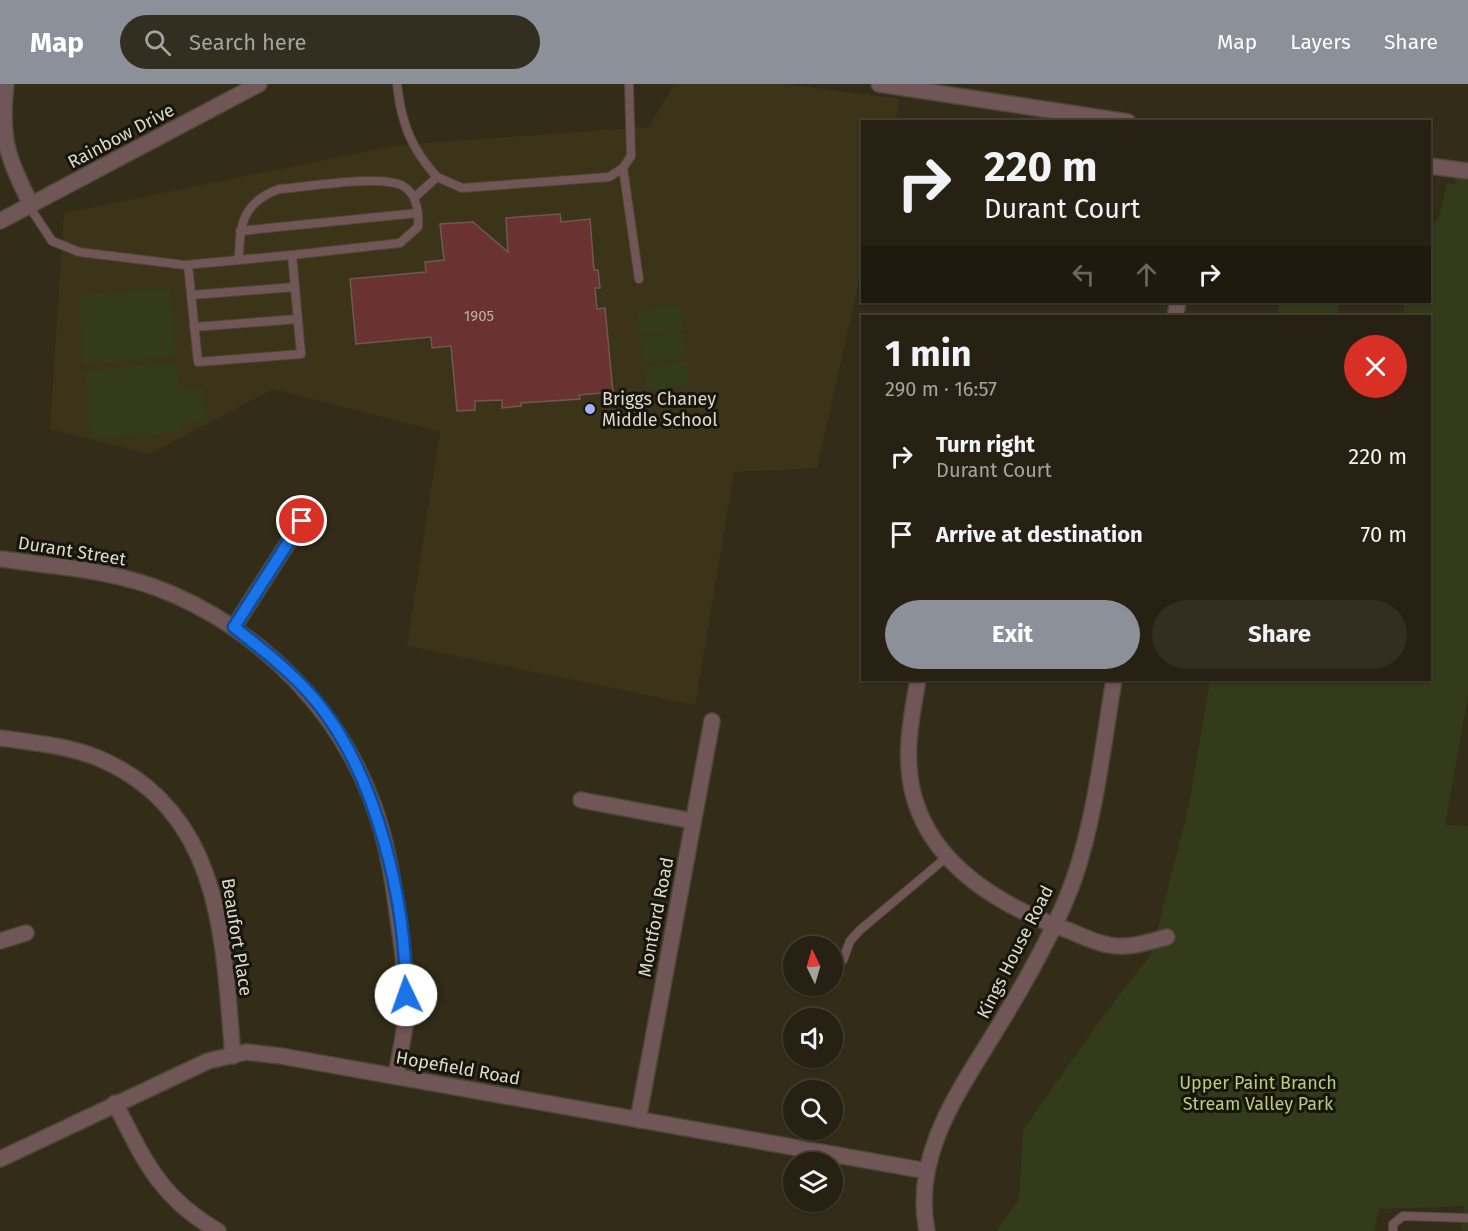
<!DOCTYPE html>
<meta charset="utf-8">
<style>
:root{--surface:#262112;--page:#322e20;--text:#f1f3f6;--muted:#a4a39f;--line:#423e32;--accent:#8c9099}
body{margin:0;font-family:"Fira Sans",sans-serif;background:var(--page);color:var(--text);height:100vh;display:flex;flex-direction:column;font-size:22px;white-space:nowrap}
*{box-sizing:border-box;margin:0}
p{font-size:20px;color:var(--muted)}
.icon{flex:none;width:33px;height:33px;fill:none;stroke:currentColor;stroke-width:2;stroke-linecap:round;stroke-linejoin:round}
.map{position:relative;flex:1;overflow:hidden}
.side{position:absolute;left:861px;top:231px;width:570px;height:366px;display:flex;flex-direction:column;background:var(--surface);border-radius:0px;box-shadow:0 2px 4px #0004,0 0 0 2px var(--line)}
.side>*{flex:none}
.top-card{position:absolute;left:861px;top:36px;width:570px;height:183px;border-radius:0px;box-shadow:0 2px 4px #0004,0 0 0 2px var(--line);background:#262112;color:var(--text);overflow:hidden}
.needle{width:39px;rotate:355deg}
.controls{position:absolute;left:783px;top:852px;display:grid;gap:12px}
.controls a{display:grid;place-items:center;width:60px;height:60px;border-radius:50%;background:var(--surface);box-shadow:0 2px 4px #0004,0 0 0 2px var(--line);font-size:30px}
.pin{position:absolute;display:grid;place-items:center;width:51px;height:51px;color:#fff;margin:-26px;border:3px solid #fff;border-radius:50%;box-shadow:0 2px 6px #0007}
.me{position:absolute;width:66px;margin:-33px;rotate:357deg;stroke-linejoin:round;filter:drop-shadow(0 0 4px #0008)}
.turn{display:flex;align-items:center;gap:21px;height:126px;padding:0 24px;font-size:27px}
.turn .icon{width:78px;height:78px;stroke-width:2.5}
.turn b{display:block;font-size:42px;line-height:51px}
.lanes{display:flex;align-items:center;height:57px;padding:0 24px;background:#0003;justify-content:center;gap:30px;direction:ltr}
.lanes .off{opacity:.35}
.round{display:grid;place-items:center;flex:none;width:63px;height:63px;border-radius:32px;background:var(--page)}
.head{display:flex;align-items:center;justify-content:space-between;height:102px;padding:0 24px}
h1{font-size:36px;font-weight:700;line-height:45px}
.button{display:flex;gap:12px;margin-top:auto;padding:12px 24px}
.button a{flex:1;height:69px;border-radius:36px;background:var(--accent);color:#fff;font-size:24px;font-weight:700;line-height:69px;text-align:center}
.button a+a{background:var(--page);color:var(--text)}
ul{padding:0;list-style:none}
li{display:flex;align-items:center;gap:18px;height:78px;padding:0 24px}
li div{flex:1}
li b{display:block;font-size:22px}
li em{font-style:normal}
header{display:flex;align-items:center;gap:36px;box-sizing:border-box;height:84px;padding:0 30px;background:var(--accent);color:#fff}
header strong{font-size:28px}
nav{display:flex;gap:33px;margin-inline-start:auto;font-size:21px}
.search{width:420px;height:54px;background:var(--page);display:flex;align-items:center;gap:15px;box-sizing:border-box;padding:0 21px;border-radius:33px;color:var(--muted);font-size:22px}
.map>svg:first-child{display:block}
</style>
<header>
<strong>Map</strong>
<div class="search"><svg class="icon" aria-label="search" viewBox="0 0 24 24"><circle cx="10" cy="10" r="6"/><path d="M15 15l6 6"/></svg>Search here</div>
<nav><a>Map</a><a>Layers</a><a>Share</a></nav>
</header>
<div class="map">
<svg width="1468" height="1147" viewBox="0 0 1468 1147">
<rect width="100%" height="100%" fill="#322c18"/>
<!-- built -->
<polygon fill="#3c3419" points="674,0 784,0 900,15 895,37 862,38 862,183 817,384 734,388 695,621 407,562 440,348 273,305 150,370 50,345 64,129 398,61 649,43"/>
<!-- green -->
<g fill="#333b1b">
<polygon points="1457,84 1468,86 1468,612 1445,741 1468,742 1468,1146 1461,1146 1464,1122 1379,1125 1374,1147 996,1147 1019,1116 1023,1046 1099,938 1151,870 1188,726 1210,596 1430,596 1430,232 1404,232 1404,218 1430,218 1430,145 1439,133 1447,99 1455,100"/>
<polygon points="170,204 176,272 84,280 78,212"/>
<polygon points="1280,218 1339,218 1337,232 1277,232"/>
<polygon points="680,221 683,246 640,251 637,226"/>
<polygon points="683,249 686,274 643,279 640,254"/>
<polygon points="687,278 689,302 647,307 644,283"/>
<polygon points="177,279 179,305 203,303 206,337 182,340 183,347 90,355 85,287"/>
</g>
<!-- building -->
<polygon fill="#6a3332" stroke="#705756" stroke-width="1.5" points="560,130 561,138 590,135 594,186 598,186 600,204 595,204 597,225 605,224 613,308 579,311 580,315 521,319 521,322 502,324 502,316 475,317 475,326 457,327 451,262 432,264 431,253 356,260 350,195 426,188 425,178 444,176 440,140 473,138 508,168 506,134"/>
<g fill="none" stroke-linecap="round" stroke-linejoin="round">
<defs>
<g id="lane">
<path d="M397,0c4,38 14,65 40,93"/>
<polyline points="623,84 639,195"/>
<polyline points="414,114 437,93 462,104 609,93 623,84 631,72 629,0"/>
<polyline points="29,122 52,157 79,168 185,181 292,171 301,270 198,278 188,181"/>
<polyline points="240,147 418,129"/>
<path d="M239,176c0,-35 4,-58 40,-71 27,-2 103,-15 124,-3 14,8 16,27 15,41l-18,16 -108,12"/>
<polyline points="191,211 295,203"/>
<polyline points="194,243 298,235"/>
<polyline points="843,876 850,857 860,846 948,772"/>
<polyline points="1393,1147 1393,1140 1403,1132 1468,1134"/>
</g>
<g id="street">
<path d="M6,0c-6,57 1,71 25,121"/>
<polyline points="879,0 1128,38"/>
<polyline points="1430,82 1468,87"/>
<polyline points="0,137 259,0"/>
<polyline points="1175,232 1178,218"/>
<path d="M0,475c58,8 118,11 172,35 92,40 167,117 201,210 14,37 20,76 25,115 5,32 9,63 8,95 -1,20 -7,42 -10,62"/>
<polyline points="234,543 302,437"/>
<path d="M918,596c-7,39 -15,77 -4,117 20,71 91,111 156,134 12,5 26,12 39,14 20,4 39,-3 58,-8"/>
<path d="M0,654c36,5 74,8 107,24 117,56 116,181 126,294"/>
<polyline points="581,716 693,737"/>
<polyline points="0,857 26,849"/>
<path d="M115,1019c29,57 45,95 103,128"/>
<polyline points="638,1036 712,637"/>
<polyline points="0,1075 208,977 246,968 281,972 927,1087"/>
<path d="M927,1147c-16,-79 36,-145 74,-209 26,-43 58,-99 74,-146 21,-63 28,-131 39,-196"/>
</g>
</defs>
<!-- lane casing -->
<use href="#lane" stroke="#4d4835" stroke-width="10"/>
<!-- street casing -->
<use href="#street" stroke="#4d4835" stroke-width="18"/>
<!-- lane -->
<use href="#lane" stroke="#715658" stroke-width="8"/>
<!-- street -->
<use href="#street" stroke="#715658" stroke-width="15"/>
</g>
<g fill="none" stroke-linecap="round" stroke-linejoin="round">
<defs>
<path id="route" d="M302,437l-68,106c29,23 59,46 82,74 61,74 90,200 90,294"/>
</defs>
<!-- route casing -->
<use href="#route" stroke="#114b97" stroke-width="15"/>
<!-- route -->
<use href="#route" stroke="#1a73e8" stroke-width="10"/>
</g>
<!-- markers -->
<circle fill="#a5b1fc" stroke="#17150c" stroke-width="2" cx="590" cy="325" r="6"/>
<g text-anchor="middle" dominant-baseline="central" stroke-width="6" stroke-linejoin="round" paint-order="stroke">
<!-- number labels -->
<g font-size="15" fill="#c0b0a6">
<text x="479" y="232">1905</text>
</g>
<!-- street labels -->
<g font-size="18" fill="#ddd9cd" stroke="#17150c">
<text transform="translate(121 52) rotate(-28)">Rainbow Drive</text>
<text transform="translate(72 467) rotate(9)">Durant Street</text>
<text transform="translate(656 833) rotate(-79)">Montford Road</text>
<text transform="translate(237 853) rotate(81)">Beaufort Place</text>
<text transform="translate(1015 868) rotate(-63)">Kings House Road</text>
<text transform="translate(458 984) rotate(10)">Hopefield Road</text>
</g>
<!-- poi labels -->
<g font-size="18" fill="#ddd9cd" stroke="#17150c" text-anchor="start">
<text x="602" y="315">Briggs Chaney<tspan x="602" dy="21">Middle School</tspan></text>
</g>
<!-- park labels -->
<g font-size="18" fill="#b7cd7c" stroke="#17150c">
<text x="1258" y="999">Upper Paint Branch<tspan x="1258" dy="21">Stream Valley Park</tspan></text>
</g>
</g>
</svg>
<div class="controls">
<a><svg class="needle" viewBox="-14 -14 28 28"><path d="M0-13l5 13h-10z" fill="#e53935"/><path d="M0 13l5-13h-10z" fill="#a4a39f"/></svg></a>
<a><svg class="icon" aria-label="sound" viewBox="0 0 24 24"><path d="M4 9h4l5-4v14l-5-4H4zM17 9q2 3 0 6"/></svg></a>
<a><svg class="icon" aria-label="search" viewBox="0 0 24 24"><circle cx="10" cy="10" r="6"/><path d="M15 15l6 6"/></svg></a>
<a><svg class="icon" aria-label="layers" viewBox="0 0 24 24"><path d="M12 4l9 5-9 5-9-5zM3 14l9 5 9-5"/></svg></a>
</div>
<div class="pin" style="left:302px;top:437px;background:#d93025"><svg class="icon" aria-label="arrive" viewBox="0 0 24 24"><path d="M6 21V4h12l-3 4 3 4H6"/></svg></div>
<svg class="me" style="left:406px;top:911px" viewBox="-20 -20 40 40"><circle r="19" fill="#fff"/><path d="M0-13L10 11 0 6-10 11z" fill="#1a73e8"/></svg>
<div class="top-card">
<div class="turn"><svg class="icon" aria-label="right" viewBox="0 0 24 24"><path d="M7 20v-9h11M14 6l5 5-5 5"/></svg><div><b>220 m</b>Durant Court</div></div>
<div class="lanes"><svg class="icon off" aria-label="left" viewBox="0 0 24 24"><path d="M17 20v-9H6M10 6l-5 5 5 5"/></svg><svg class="icon off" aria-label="ahead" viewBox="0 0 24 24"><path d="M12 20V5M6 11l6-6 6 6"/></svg><svg class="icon" aria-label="right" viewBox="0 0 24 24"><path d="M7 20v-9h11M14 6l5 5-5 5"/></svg></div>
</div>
<section class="side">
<div class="head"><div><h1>1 min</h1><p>290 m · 16:57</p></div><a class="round" style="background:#d93025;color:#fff"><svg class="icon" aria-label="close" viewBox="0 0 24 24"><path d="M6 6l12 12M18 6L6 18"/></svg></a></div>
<ul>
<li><svg class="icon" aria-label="right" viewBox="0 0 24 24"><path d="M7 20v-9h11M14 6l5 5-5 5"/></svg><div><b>Turn right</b><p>Durant Court</p></div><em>220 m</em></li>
<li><svg class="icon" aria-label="arrive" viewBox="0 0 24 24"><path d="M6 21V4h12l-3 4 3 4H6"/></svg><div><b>Arrive at destination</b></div><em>70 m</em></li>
</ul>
<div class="button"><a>Exit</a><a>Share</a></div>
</section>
</div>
